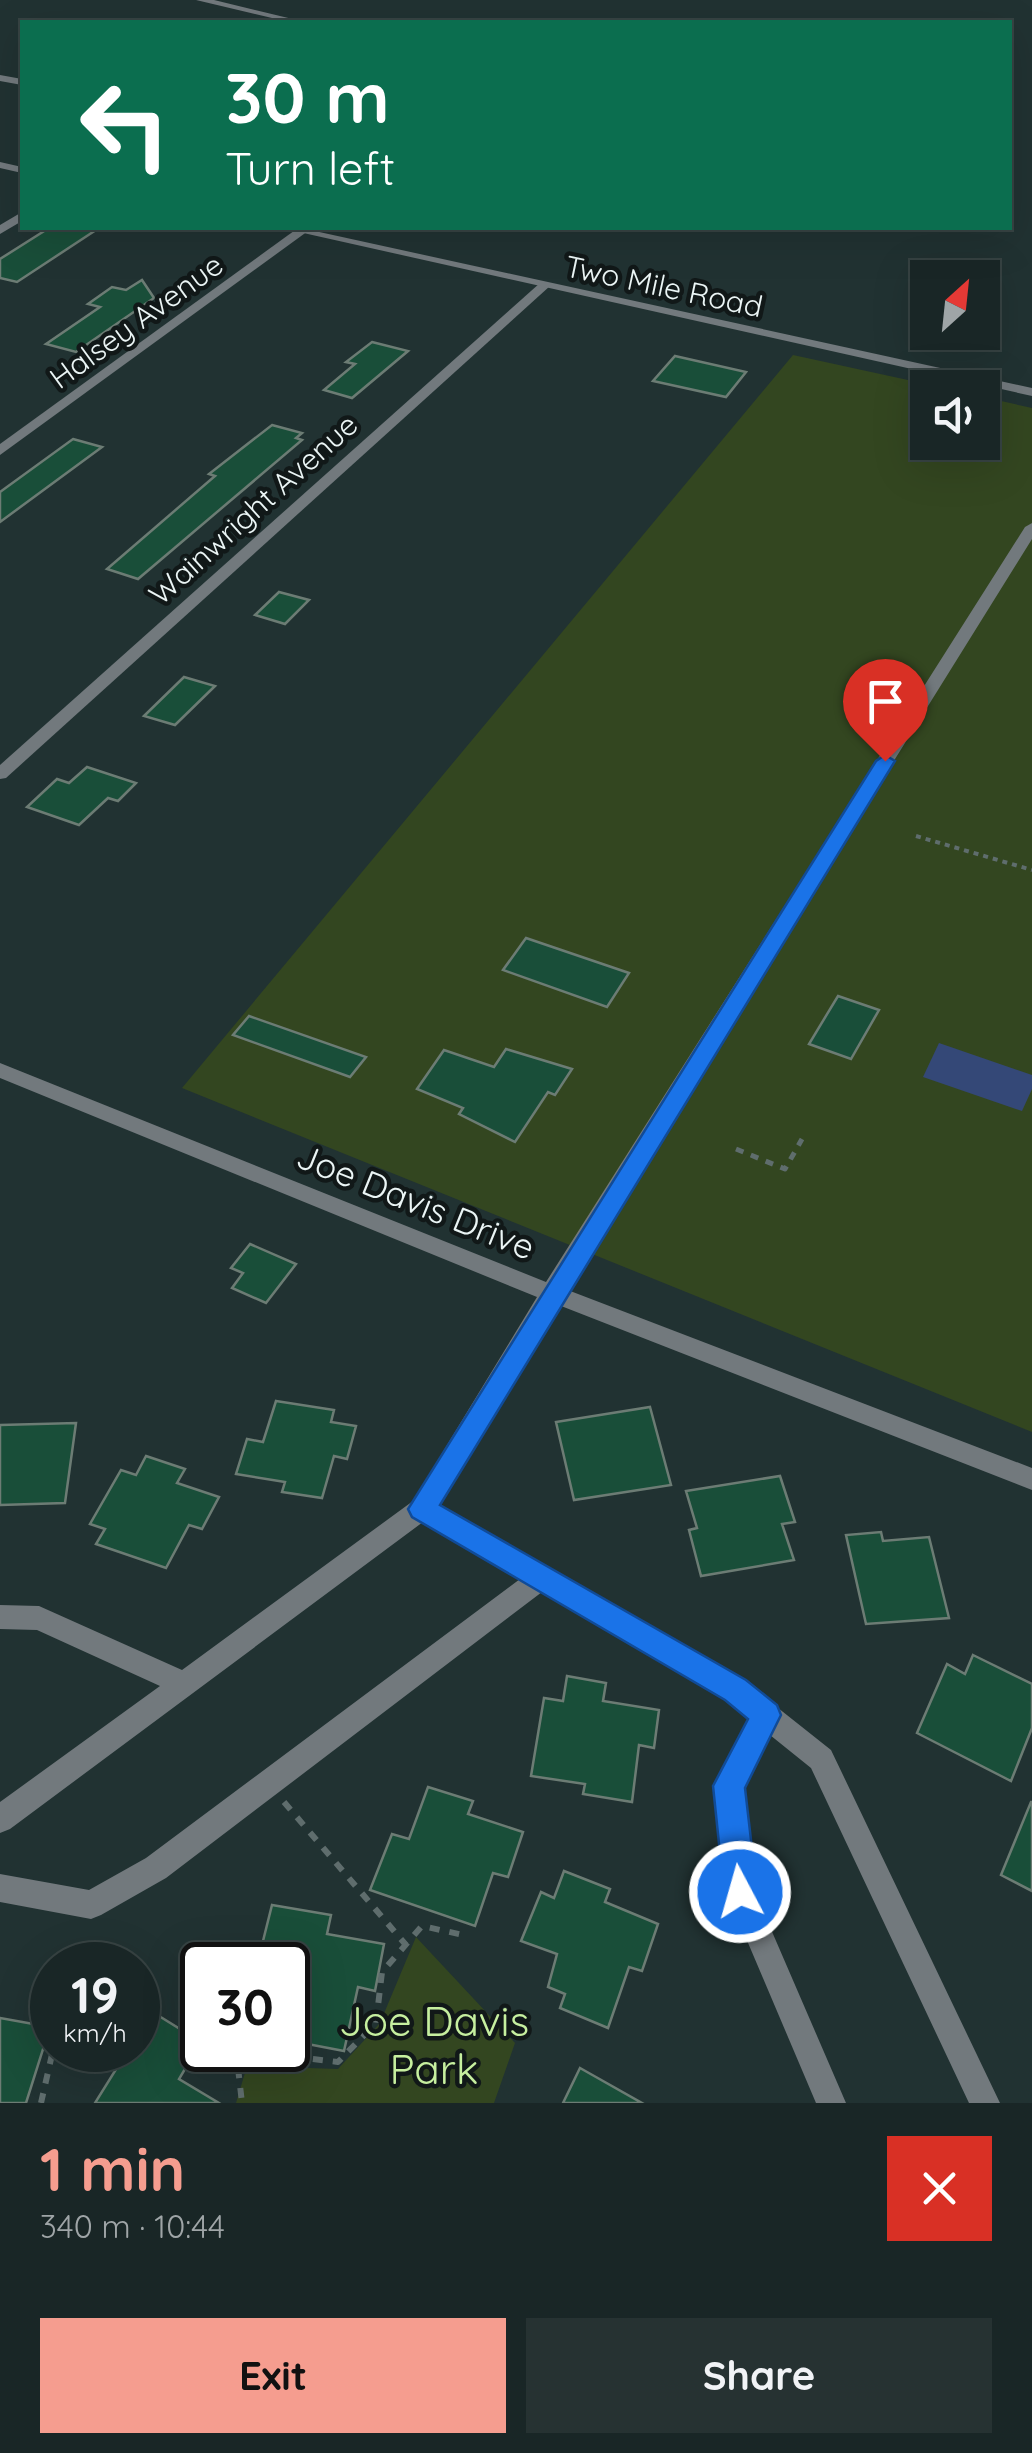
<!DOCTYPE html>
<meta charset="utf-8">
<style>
:root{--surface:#192626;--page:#263232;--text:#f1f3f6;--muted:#9fa5a7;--line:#374343;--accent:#f59d8f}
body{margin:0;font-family:Quicksand,sans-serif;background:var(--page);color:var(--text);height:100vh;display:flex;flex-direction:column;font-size:38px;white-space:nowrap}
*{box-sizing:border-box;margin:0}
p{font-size:32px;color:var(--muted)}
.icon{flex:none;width:55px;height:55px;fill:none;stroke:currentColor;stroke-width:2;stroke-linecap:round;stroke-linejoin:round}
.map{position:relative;height:2103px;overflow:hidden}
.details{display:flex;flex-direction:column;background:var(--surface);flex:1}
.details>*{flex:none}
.hud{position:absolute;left:20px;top:20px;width:992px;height:210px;border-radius:0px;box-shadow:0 10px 40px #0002,0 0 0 2px var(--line);background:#0b6e4f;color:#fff;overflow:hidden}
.needle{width:65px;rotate:27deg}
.fabs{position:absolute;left:910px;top:260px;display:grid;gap:20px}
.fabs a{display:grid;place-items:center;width:90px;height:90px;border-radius:0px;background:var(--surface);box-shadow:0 10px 40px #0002,0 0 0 2px var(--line);font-size:50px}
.speed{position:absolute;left:30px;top:1942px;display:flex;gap:20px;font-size:50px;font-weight:700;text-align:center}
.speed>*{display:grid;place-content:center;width:130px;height:130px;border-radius:50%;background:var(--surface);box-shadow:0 10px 40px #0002,0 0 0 2px var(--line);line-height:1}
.speed small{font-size:25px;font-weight:400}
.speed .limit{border:5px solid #111;border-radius:15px;background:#fff;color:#111}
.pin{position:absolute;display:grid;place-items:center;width:85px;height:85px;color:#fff;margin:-102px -42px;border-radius:50% 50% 50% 0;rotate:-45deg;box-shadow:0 0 10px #0007}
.pin .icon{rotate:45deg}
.me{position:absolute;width:110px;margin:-55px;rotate:354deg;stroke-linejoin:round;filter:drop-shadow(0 0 8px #0008)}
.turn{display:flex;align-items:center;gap:35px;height:210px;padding:0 40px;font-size:45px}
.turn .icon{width:130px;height:130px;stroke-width:2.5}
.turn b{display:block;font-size:70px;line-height:85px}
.round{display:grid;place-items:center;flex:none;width:105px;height:105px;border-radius:0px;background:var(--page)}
.headline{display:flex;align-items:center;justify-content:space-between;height:170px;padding:0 40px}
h1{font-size:60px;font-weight:700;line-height:75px;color:var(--accent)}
.cta{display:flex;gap:20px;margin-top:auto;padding:20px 40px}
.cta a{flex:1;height:115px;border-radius:0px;background:var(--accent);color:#111;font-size:40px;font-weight:700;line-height:115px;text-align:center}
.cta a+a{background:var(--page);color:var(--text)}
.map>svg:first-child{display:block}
</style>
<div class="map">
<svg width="1032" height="2103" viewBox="0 0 1032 2103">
<rect width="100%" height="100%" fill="#213232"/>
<!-- green -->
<g fill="#334620">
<polygon points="793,355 940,387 928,388 928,442 982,442 983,397 1032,408 1032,1432 182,1088"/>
<polygon points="416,1937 515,2043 494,2103 236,2103 247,2066 338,2069 380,2023"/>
</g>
<!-- water -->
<polygon fill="#344877" points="939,1043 1032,1075 1032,1089 1022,1111 923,1077"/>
<!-- building -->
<g fill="#194e39" stroke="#6c7c74" stroke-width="2.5">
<polygon points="49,228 99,228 17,282 0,278 0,259"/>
<polygon points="142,280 154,298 76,352 46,344 100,307 88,304 112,287 126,290"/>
<polygon points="372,342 408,351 352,398 324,390 355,364 346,362"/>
<polygon points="675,356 746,372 726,397 653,381"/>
<polygon points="272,425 302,433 296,438 302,440 138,579 107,569 215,476 209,474"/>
<polygon points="73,439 102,447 0,522 0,492"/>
<polygon points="279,592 309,600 285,624 255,615"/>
<polygon points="184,677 215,686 175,725 144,716"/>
<polygon points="87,767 136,783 118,801 108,798 79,825 27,807 57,779 69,783"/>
<polygon points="526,938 629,973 607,1007 503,970"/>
<polygon points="838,996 879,1010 851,1059 809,1044"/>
<polygon points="249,1016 366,1057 350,1077 233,1035"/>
<polygon points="506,1049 572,1069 555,1095 548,1092 515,1142 459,1114 463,1108 417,1089 444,1050 494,1067"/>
<polygon points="250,1244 296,1264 266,1303 232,1288 243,1273 231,1268"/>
<polygon points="276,1401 334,1410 331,1422 356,1426 347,1459 334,1456 322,1498 282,1492 285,1482 236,1474 247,1439 263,1442"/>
<polygon points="650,1407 671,1485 574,1500 556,1422"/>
<polygon points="76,1423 65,1503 0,1505 0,1425"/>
<polygon points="146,1456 185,1469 177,1483 219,1497 202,1529 189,1525 166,1568 96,1544 105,1529 90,1524 121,1470 136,1475"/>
<polygon points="780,1476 795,1522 782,1524 794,1560 701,1576 689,1530 697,1528 686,1491"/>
<polygon points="881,1532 883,1541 929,1537 949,1618 866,1624 846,1535"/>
<polygon points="973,1655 1032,1684 1032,1728 1011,1781 917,1733 947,1664 965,1674"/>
<polygon points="567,1676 606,1683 603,1701 659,1710 654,1748 639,1745 632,1802 583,1794 585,1784 531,1776 544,1698 563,1701"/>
<polygon points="428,1787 473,1801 468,1814 523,1832 508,1877 493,1873 475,1926 370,1890 392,1834 409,1839"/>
<polygon points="1031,1802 1032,1802 1032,1891 1001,1875"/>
<polygon points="564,1871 610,1889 605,1902 658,1924 642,1971 629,1967 608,2028 560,2008 565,1994 548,1987 557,1954 521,1941 541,1892 554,1898"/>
<polygon points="272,1905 331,1915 327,1934 384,1944 375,1991 358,1987 344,2051 297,2042 300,2028 288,2026 288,1965 257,1965"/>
<polygon points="138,2003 201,2042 179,2079 219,2103 95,2103 128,2050 138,2050"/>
<polygon points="0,2018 50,2027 26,2103 0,2103"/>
<polygon points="580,2068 642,2103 563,2103"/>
</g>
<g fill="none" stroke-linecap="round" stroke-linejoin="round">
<!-- path-far2 -->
<polyline stroke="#5f6d6d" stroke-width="4" stroke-dasharray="5 5" stroke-linecap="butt" points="916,836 1032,870"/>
<!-- path-far1 -->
<polyline stroke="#5f6d6d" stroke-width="5" stroke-dasharray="8 8" stroke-linecap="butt" points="736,1149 785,1169 802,1139"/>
<!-- path -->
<g stroke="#5f6d6d" stroke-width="6" stroke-dasharray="10 10" stroke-linecap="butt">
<polyline points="284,1802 406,1945"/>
<polyline points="197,1994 202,2002"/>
<polyline points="231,2050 237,2059 242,2103"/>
<polyline points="237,2059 244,2051 338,2062 376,2023 382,1972 422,1926 468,1936"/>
<polyline points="41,2103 53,2050"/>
</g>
<!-- minor -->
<g fill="#72797d" fill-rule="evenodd">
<polygon points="196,0 214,0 305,22 289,22"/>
<polygon points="0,75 22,79 22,85 0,81"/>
<polygon points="22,212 22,221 0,234 0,225"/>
<polygon points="298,228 308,231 0,455 0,444"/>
<polygon points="540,283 550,286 6,778 0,779 0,765"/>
<polygon points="1032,523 1032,539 565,1289 1032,1468 1032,1490 556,1304 437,1505 744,1681 831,1750 1000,2103 969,2103 811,1768 770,1735 743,1788 754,1890 846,2103 816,2103 726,1891 715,1787 750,1719 726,1699 542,1592 166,1878 101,1915 91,1919 0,1902 0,1874 89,1890 146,1858 520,1579 423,1522 10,1829 0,1833 0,1802 160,1686 37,1630 0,1629 0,1605 39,1606 182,1670 413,1501 537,1297 0,1078 0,1063 546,1282 1025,527"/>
</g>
<!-- tertiary -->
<g fill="#72797d" fill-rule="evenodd">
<polygon points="0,162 22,167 22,173 0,168"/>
<polygon points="281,228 301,228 1032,388 1032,396"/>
</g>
</g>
<!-- route -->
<polygon fill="#1a73e8" stroke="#114b97" stroke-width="2.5" points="885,755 895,761 440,1505 746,1680 777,1705 781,1715 745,1788 757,1892 752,1903 740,1908 729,1903 724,1892 713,1786 748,1719 725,1700 412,1517 408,1509 876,761"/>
<g text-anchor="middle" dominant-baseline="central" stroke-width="9" stroke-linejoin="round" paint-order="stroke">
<!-- far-street labels -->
<g font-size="30" fill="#ebf5f5" stroke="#111818">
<text transform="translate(664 286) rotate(12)">Two Mile Road</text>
<text transform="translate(136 321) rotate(-36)">Halsey Avenue</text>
<text transform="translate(253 509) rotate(-42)">Wainwright Avenue</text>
</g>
<!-- street labels -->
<g font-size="35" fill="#ebf5f5" stroke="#111818">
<text transform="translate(416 1201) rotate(22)">Joe Davis Drive</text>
</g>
<!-- near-park labels -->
<g font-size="42" fill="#c6ef9f" stroke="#111818">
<text x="434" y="2020">Joe Davis<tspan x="434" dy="48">Park</tspan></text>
</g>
</g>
</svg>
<div class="fabs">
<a><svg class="needle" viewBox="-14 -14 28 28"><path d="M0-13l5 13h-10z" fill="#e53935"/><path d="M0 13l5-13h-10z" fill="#9fa5a7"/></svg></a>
<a><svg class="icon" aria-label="sound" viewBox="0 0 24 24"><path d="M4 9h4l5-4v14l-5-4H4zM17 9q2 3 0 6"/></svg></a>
</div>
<div class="speed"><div>19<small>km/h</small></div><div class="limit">30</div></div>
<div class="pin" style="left:885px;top:761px;background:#d93025"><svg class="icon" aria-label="arrive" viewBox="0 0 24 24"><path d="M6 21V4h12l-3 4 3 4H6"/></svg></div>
<svg class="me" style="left:740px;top:1892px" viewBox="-20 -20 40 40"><circle r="17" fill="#1a73e8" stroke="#fff" stroke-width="3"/><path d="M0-11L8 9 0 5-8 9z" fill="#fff"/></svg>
<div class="hud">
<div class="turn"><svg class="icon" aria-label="left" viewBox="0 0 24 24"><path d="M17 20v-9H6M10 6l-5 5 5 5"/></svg><div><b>30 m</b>Turn left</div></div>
</div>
</div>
<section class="details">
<div class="headline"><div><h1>1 min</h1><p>340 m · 10:44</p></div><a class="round" style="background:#d93025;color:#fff"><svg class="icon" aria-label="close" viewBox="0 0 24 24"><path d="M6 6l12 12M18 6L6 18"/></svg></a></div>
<div class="cta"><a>Exit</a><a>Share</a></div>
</section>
